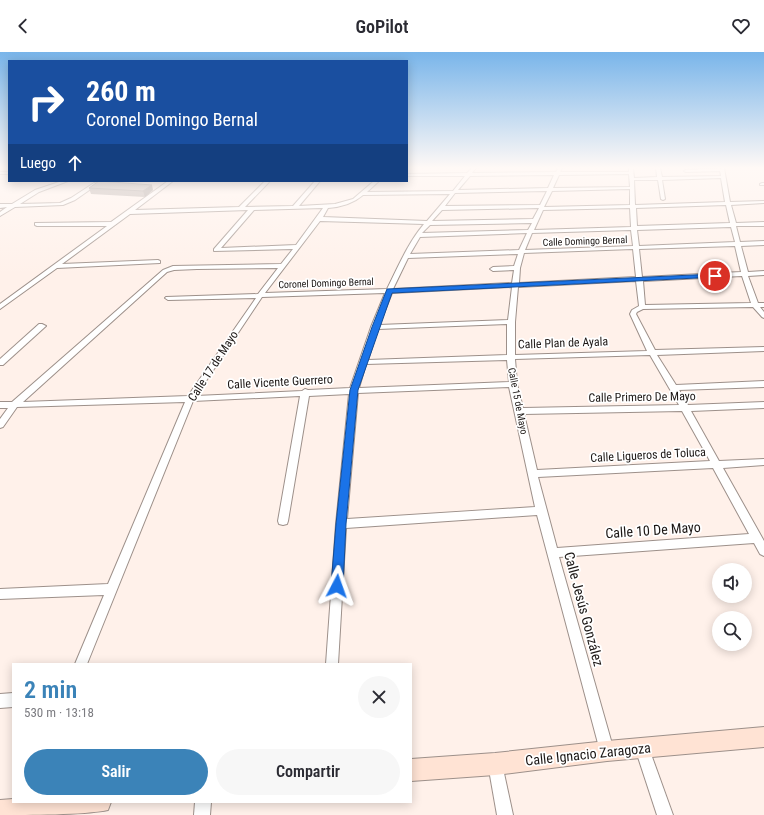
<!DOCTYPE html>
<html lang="es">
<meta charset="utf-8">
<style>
:root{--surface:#fff;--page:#f7f7f7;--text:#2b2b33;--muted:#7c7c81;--accent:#3b83b8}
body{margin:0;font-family:"Roboto Condensed",sans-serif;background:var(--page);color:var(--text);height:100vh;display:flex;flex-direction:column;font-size:15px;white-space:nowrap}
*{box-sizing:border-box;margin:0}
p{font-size:13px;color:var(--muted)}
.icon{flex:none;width:22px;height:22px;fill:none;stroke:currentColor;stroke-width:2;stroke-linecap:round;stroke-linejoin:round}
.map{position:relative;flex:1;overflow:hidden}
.side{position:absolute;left:12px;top:611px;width:400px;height:140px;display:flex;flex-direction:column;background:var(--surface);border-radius:0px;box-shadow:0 2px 10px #0003}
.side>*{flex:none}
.banner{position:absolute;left:8px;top:8px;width:400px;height:122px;border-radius:0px;box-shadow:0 2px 10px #0003;background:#1a4fa0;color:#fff;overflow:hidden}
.tools{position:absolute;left:712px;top:511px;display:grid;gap:8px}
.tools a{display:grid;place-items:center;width:40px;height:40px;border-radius:50%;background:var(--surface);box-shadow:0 2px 10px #0003;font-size:20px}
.pin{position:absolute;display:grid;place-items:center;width:34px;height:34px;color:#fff;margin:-17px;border:2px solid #fff;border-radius:50%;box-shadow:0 1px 4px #0007}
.me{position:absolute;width:44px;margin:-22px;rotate:4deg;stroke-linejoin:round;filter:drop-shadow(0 0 3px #0008)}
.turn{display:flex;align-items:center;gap:14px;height:84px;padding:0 12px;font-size:18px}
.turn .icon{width:52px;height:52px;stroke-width:2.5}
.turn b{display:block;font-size:28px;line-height:34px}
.then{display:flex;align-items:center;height:38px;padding:0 12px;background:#0003;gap:8px;font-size:15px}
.round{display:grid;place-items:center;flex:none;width:42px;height:42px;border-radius:21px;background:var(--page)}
.head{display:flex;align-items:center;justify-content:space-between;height:68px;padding:0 12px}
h1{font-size:24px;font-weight:600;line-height:30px;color:var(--accent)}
.cta{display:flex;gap:8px;margin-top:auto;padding:8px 12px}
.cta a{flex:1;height:46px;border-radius:24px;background:var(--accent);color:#fff;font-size:16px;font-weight:600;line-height:46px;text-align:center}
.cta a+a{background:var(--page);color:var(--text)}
header{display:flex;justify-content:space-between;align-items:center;height:52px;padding:0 12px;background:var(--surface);font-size:18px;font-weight:600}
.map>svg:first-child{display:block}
</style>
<header><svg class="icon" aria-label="back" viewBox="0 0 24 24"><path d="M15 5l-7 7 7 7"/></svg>GoPilot<svg class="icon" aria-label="heart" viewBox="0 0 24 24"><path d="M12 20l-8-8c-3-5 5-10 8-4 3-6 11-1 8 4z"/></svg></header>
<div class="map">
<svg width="764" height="763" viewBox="0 0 764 763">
<rect width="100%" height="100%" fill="#fff1ea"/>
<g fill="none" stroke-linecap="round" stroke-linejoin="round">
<defs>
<g id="minor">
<path d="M472,116h4l-4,5 84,-1 2,-4h4l-2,4h69v-4h4l1,10 23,-1 -1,-9h4l2,9 59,-1 -1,-5 -34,1 -2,-1 2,-1 38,-2 6,34 34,-1v2l-33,2 5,18 28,-1v4h-28l4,16 24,-1v4l-23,1 7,26 16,-1v4l-16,1 10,27h6v4h-4l4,5v6l-2,-1 -9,-10 -110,2 -6,3 -1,2 19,36 109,-3v4l-107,4 19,30 88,-4v6l-85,3 9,15 76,-3v6l-73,3 28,50 45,-2v6l-41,3 41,73v15l-4,-2 -6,-11 -195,14 55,194 -2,5 -5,2 -5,-2 -2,-5 -63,-236 -191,13 -8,136h-12l10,-140 13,-130 -40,2 -21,125 -1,3 -4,1 -4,-1 -1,-3 22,-125 -107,5 -106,263h-12l29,-69 -104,4v-10l108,-5 77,-182 -168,5 -14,20 -3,1v-9l8,-11h-8v-6h12l151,-132 10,-4 108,-2 12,-15 -79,2v-2l34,-39 -118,4 -68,50 96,-4 2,1v2l-103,5 -57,41v-5l107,-78h-70l-2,-1v-2l76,-1 57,-41h5l-38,29 104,-3 26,-26h5l-25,26 48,-1 22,-25h5l-21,25 36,-2 18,-5 21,-18h5l-12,11 86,-1 12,-15h-58v-2l60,-1zM629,122l1,13 -77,1 6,-13zM554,123l-6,13 -90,2 12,-14zM721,126l4,24 -90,3 -1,-25h24l3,19 2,1 2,-1 -3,-19zM630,137v16l-86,2 8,-16zM547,139l-7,14 -95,1 10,-13zM450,142l-23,27 -104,-4 5,-9c13,-1 26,-5 35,-13zM726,153l4,18 -93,3 -1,-18zM323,156l-27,37 -75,3 33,-38zM539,156l-6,11 -101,2 10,-11zM630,156l1,19 -97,3 9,-20zM320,169l104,3c-16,19 -26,43 -37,65l-122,4zM532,171l-4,7 -106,3 8,-8zM731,175l4,15 -96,4 -2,-16zM631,178l2,16 -108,4 7,-17zM527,181l-8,17 -109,4 10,-17zM735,194l6,26 -99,5 -3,-28zM633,197l3,28 -117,6 1,-15 4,-15zM518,202l-4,12 -21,1 -3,2 3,2 21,-1 -2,13 -119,6 15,-31zM278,216l-20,26 -92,3 -1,1 3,2 88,-2 -68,98 -165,6 144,-130 7,-2 23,-1zM742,224l9,27 -106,2 -2,-24zM636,229l3,25 -7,4 -2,4 17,37 -132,4v-33l3,-35zM512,235l-4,33 -129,5 13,-32zM385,241l-14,34 -21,61 -42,2 -3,-1 -3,2 -106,5 66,-99zM507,272v31l-139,5 10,-31zM650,303l29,50 -156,3 -6,-24 -2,-25zM507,308l2,22 -150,6 7,-24zM509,335l26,120 -188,12 11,-126zM682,359l28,50 -173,9 -13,-56zM713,416l36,66 -192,14 -19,-71z"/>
<rect x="0" y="120" width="9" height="2"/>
<polygon points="62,129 68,129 39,140 20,152 60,151 71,146 94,131 98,132 75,148 63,153 15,155 0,164 0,160 7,155 0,156 0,152 12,152 35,138"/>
<polygon points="762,131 764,131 764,133 760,133 760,132"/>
<polygon points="39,272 42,272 46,274 3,313 0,313 0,307"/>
<polygon points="13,641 13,655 0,656 0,642"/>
<polygon points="642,689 647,691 673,763 657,763 635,696 637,691"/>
<polygon points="495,705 500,707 502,712 513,763 497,763 488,712 490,707"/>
<polygon points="195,750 211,750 210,763 194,763"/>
</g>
<g id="secondary">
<polygon points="764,675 764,695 607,709 495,723 411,729 411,707 495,701 607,689"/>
<path d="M13,747v3h98l-3,8c-24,5 -80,5 -108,5v-15z"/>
</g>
</defs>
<!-- minor casing -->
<use href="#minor" stroke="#9d908a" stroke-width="2"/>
<!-- secondary casing -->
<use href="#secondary" stroke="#9d908a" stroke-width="2"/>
<!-- minor -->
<use href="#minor" fill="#fff" fill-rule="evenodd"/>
<!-- secondary -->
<use href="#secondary" fill="#ffe3d4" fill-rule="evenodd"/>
</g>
<!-- wall -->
<polygon fill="#a39792" points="89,136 153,138 145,145 91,142"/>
<!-- shaded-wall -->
<polygon fill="#857b77" points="152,133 153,138 145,145 143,139"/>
<!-- building -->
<polygon fill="#beb0aa" stroke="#857b77" points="99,129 152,133 143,139 89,136"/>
<!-- sky -->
<linearGradient id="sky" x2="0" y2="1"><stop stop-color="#79b5ea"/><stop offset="0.52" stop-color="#fff9f6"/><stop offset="1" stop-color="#fff9f6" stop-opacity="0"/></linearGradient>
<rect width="764" height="223" fill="url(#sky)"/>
<!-- route -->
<polygon fill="#1a73e8" stroke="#114b97" points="715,222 717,222 717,225 392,241 358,338 346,472 343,534 341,538 337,540 333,538 331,534 336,472 350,338 372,275 387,237"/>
<g text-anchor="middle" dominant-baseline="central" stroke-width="3.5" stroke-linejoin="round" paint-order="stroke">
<!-- far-street labels -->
<g font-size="10" fill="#1b1614" stroke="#fff">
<text transform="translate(585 189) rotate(-2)">Calle Domingo Bernal</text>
<text transform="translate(326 231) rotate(-2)">Coronel Domingo Bernal</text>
<text transform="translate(518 349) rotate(79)">Calle 15 de Mayo</text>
</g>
<!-- street labels -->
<g font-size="12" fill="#1b1614" stroke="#fff">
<text transform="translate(563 291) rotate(-2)">Calle Plan de Ayala</text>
<text transform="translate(213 314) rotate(-57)">Calle 17 de Mayo</text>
<text transform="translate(280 330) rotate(-3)">Calle Vicente Guerrero</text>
<text transform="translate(642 345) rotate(-1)">Calle Primero De Mayo</text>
<text transform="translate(648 403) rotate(-3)">Calle Ligueros de Toluca</text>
</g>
<!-- near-street labels -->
<g font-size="14" fill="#1b1614" stroke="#fff">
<text transform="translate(653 478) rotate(-4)">Calle 10 De Mayo</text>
<text transform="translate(584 557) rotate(75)">Calle Jesús González</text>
<text transform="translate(588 702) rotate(-6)">Calle Ignacio Zaragoza</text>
</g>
</g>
</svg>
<div class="tools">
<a><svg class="icon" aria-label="sound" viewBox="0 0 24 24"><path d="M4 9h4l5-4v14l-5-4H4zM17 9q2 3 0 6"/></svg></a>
<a><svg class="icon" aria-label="search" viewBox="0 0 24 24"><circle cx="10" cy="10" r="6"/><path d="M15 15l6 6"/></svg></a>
</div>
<div class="pin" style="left:715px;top:224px;background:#d93025"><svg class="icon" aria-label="arrive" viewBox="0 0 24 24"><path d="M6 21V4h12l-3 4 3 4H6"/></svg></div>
<svg class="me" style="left:337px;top:534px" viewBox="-20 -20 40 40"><path d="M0-17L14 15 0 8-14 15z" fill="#1a73e8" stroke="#fff" stroke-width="4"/></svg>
<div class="banner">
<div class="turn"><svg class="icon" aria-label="right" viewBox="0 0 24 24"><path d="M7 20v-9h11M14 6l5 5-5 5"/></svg><div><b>260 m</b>Coronel Domingo Bernal</div></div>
<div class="then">Luego<svg class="icon" aria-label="ahead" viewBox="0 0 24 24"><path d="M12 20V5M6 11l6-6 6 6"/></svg></div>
</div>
<section class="side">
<div class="head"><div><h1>2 min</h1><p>530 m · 13:18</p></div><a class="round"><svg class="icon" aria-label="close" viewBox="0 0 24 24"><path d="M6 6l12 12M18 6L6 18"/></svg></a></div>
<div class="cta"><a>Salir</a><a>Compartir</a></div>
</section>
</div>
